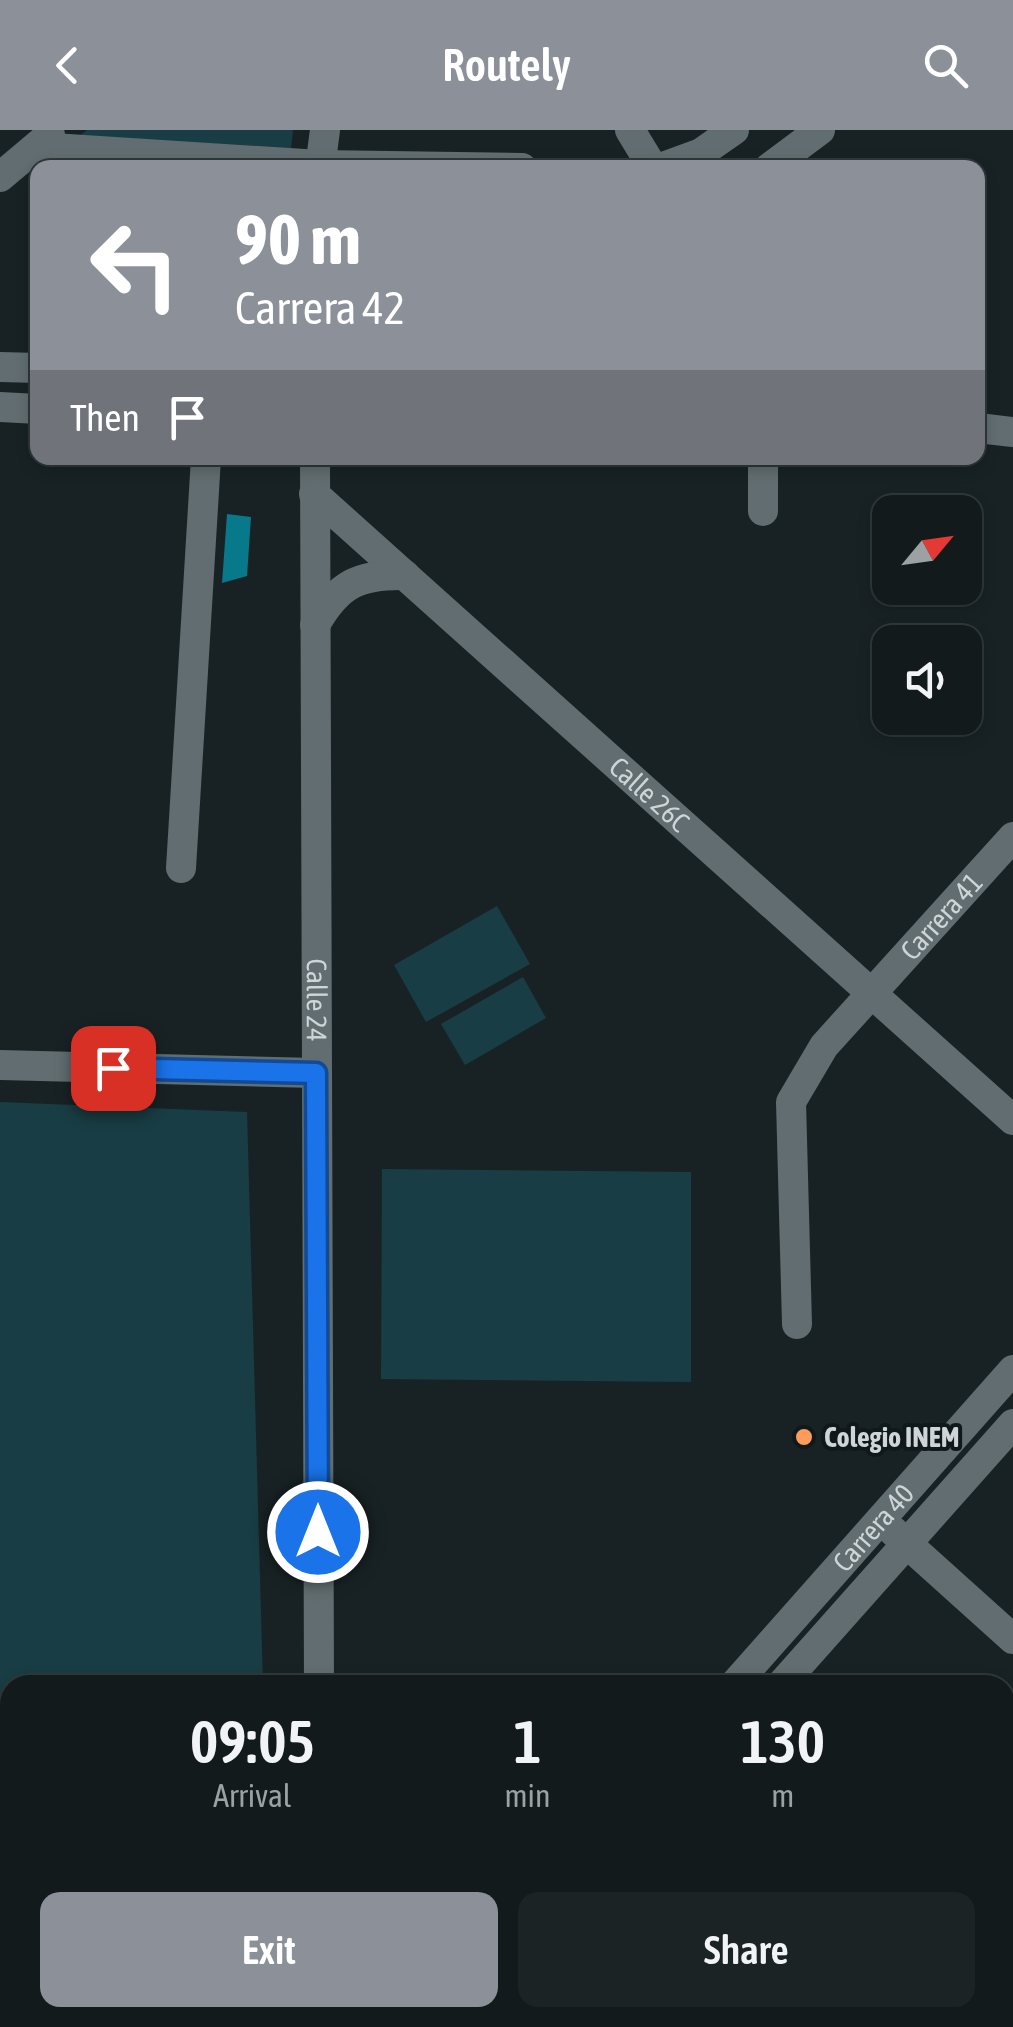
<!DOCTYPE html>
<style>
:root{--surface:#121a1b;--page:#1b2324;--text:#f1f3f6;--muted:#9ca1a3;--line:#31383a;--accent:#8c9099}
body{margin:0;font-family:"Asap Condensed",sans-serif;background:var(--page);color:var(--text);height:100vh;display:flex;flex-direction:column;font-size:38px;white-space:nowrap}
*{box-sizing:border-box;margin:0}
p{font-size:32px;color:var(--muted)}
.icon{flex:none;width:55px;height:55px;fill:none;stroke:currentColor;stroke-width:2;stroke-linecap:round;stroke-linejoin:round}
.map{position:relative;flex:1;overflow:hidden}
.panel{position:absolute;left:0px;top:1545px;width:1015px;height:352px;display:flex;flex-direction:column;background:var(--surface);border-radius:30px 30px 0 0;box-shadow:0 5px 15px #0003,0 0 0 2px var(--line)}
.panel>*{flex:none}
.banner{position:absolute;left:30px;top:30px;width:955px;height:305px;border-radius:20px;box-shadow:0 5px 15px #0003,0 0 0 2px var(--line);background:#8c9099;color:#fff;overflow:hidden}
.needle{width:65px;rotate:61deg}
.tools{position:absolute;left:872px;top:365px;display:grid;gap:20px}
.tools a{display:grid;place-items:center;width:110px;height:110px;border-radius:20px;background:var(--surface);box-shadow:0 5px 15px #0003,0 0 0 2px var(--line);font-size:50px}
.pin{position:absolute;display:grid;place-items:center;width:85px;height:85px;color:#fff;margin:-42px;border-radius:20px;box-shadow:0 5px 15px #0006}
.me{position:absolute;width:110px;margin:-55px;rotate:0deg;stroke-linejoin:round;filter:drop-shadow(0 0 8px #0008)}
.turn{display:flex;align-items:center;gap:35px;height:210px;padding:0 40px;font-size:45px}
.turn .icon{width:130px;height:130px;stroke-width:2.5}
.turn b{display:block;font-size:70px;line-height:85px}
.then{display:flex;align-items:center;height:95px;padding:0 40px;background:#0003;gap:20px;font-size:38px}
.eta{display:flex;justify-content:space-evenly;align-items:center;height:170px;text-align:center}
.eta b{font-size:60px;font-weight:600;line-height:70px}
.primary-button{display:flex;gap:20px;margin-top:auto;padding:20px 40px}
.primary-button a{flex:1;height:115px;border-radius:20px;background:var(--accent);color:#fff;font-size:40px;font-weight:600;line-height:115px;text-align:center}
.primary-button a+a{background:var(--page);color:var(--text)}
header{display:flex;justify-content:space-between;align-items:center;height:130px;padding:0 40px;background:var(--accent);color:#fff;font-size:45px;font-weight:600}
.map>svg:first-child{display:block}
</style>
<header><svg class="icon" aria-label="back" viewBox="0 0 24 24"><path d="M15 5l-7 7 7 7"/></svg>Routely<svg class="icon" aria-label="search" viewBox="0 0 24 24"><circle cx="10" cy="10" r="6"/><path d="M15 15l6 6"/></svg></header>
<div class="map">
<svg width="1013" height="1897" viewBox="0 0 1013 1897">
<rect width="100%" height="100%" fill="#182224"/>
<!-- green -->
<g fill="#193d44">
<polygon points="87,0 293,0 290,28 77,8"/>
<polygon points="497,776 530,834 426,892 394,835"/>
<polygon points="523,847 546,888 465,935 441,894"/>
<polygon points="0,972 247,982 263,1555 10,1555 10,1888 271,1888 272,1897 0,1897"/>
<polygon points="382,1039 691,1042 691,1252 381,1249"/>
</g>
<!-- water -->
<polygon fill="#07798b" points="227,384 251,387 247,446 222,453"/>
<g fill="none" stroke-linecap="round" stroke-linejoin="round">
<!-- minor -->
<g stroke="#616d70" stroke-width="30">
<polyline points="630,0 653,38"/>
<polyline points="37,17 320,35 522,38"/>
<polyline points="320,38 325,0"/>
<polyline points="660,38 701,23 734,0"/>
<polyline points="769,38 820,0"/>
<polyline points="0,47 50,5"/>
<polyline points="0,237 38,238"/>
<polyline points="0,277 38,279"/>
<polyline points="978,298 1013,302"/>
<path id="s1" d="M315,328l4,1227"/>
<polyline points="763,328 763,381"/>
<path id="s2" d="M314,364l699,626"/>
<path d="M315,495c23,-41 44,-51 90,-50"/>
<polyline points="181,738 206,328"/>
<polyline points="0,935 316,943"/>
<path id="s3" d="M797,1194l-6,-222 33,-56 189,-209"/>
<polyline points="893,1401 1013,1509"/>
<path id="s4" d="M734,1555l279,-315"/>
<polyline points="781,1555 1013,1294"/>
<polyline points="0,1751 10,1767"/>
<polyline points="1005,1854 1013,1845"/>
<polyline points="86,1888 92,1897"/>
<polyline points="321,1888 321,1897"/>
<polyline points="855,1888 866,1897"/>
<polyline points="422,1897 431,1888"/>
<polyline points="472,1897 480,1888"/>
<polyline points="967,1897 975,1888"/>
</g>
</g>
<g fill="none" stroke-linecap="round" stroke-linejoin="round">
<defs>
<polyline id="route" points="113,938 316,943 318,1402"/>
</defs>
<!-- route casing -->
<use href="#route" stroke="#114b97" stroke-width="25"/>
<!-- route -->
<use href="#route" stroke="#1a73e8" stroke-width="18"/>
</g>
<!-- markers -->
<circle fill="#ff9b5a" stroke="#0f191b" stroke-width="4" cx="804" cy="1307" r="10"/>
<g text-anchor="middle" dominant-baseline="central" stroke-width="8" stroke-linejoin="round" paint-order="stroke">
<!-- street labels -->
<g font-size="28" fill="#cfd5d7" stroke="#0f191b">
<text stroke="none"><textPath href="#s2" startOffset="450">Calle 26C</textPath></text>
<text stroke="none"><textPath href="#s3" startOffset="462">Carrera 41</textPath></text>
<text stroke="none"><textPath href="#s1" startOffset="542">Calle 24</textPath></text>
<text stroke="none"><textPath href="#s4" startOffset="210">Carrera 40</textPath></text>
</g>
<!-- poi labels -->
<g font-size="28" font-weight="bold" fill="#cfd5d7" stroke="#0f191b" text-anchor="start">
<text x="824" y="1307">Colegio INEM</text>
</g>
</g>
</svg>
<div class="tools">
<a><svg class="needle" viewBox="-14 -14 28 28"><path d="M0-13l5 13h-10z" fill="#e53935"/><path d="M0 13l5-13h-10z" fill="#9ca1a3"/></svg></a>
<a><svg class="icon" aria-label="sound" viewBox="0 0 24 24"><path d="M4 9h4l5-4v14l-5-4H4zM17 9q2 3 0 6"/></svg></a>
</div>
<div class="pin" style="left:113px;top:938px;background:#d93025"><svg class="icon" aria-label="arrive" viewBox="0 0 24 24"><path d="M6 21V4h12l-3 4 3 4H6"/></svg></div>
<svg class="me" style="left:318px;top:1402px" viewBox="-20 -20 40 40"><circle r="17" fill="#1a73e8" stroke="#fff" stroke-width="3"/><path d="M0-11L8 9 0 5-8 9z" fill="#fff"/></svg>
<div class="banner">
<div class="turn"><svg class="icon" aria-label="left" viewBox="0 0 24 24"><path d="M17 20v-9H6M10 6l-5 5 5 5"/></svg><div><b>90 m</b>Carrera 42</div></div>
<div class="then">Then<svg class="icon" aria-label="arrive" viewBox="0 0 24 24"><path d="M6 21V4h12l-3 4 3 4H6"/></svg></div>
</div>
<section class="panel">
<div class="eta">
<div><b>09:05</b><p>Arrival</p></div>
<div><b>1</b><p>min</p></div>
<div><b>130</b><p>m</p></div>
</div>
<div class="primary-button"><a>Exit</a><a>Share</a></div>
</section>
</div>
